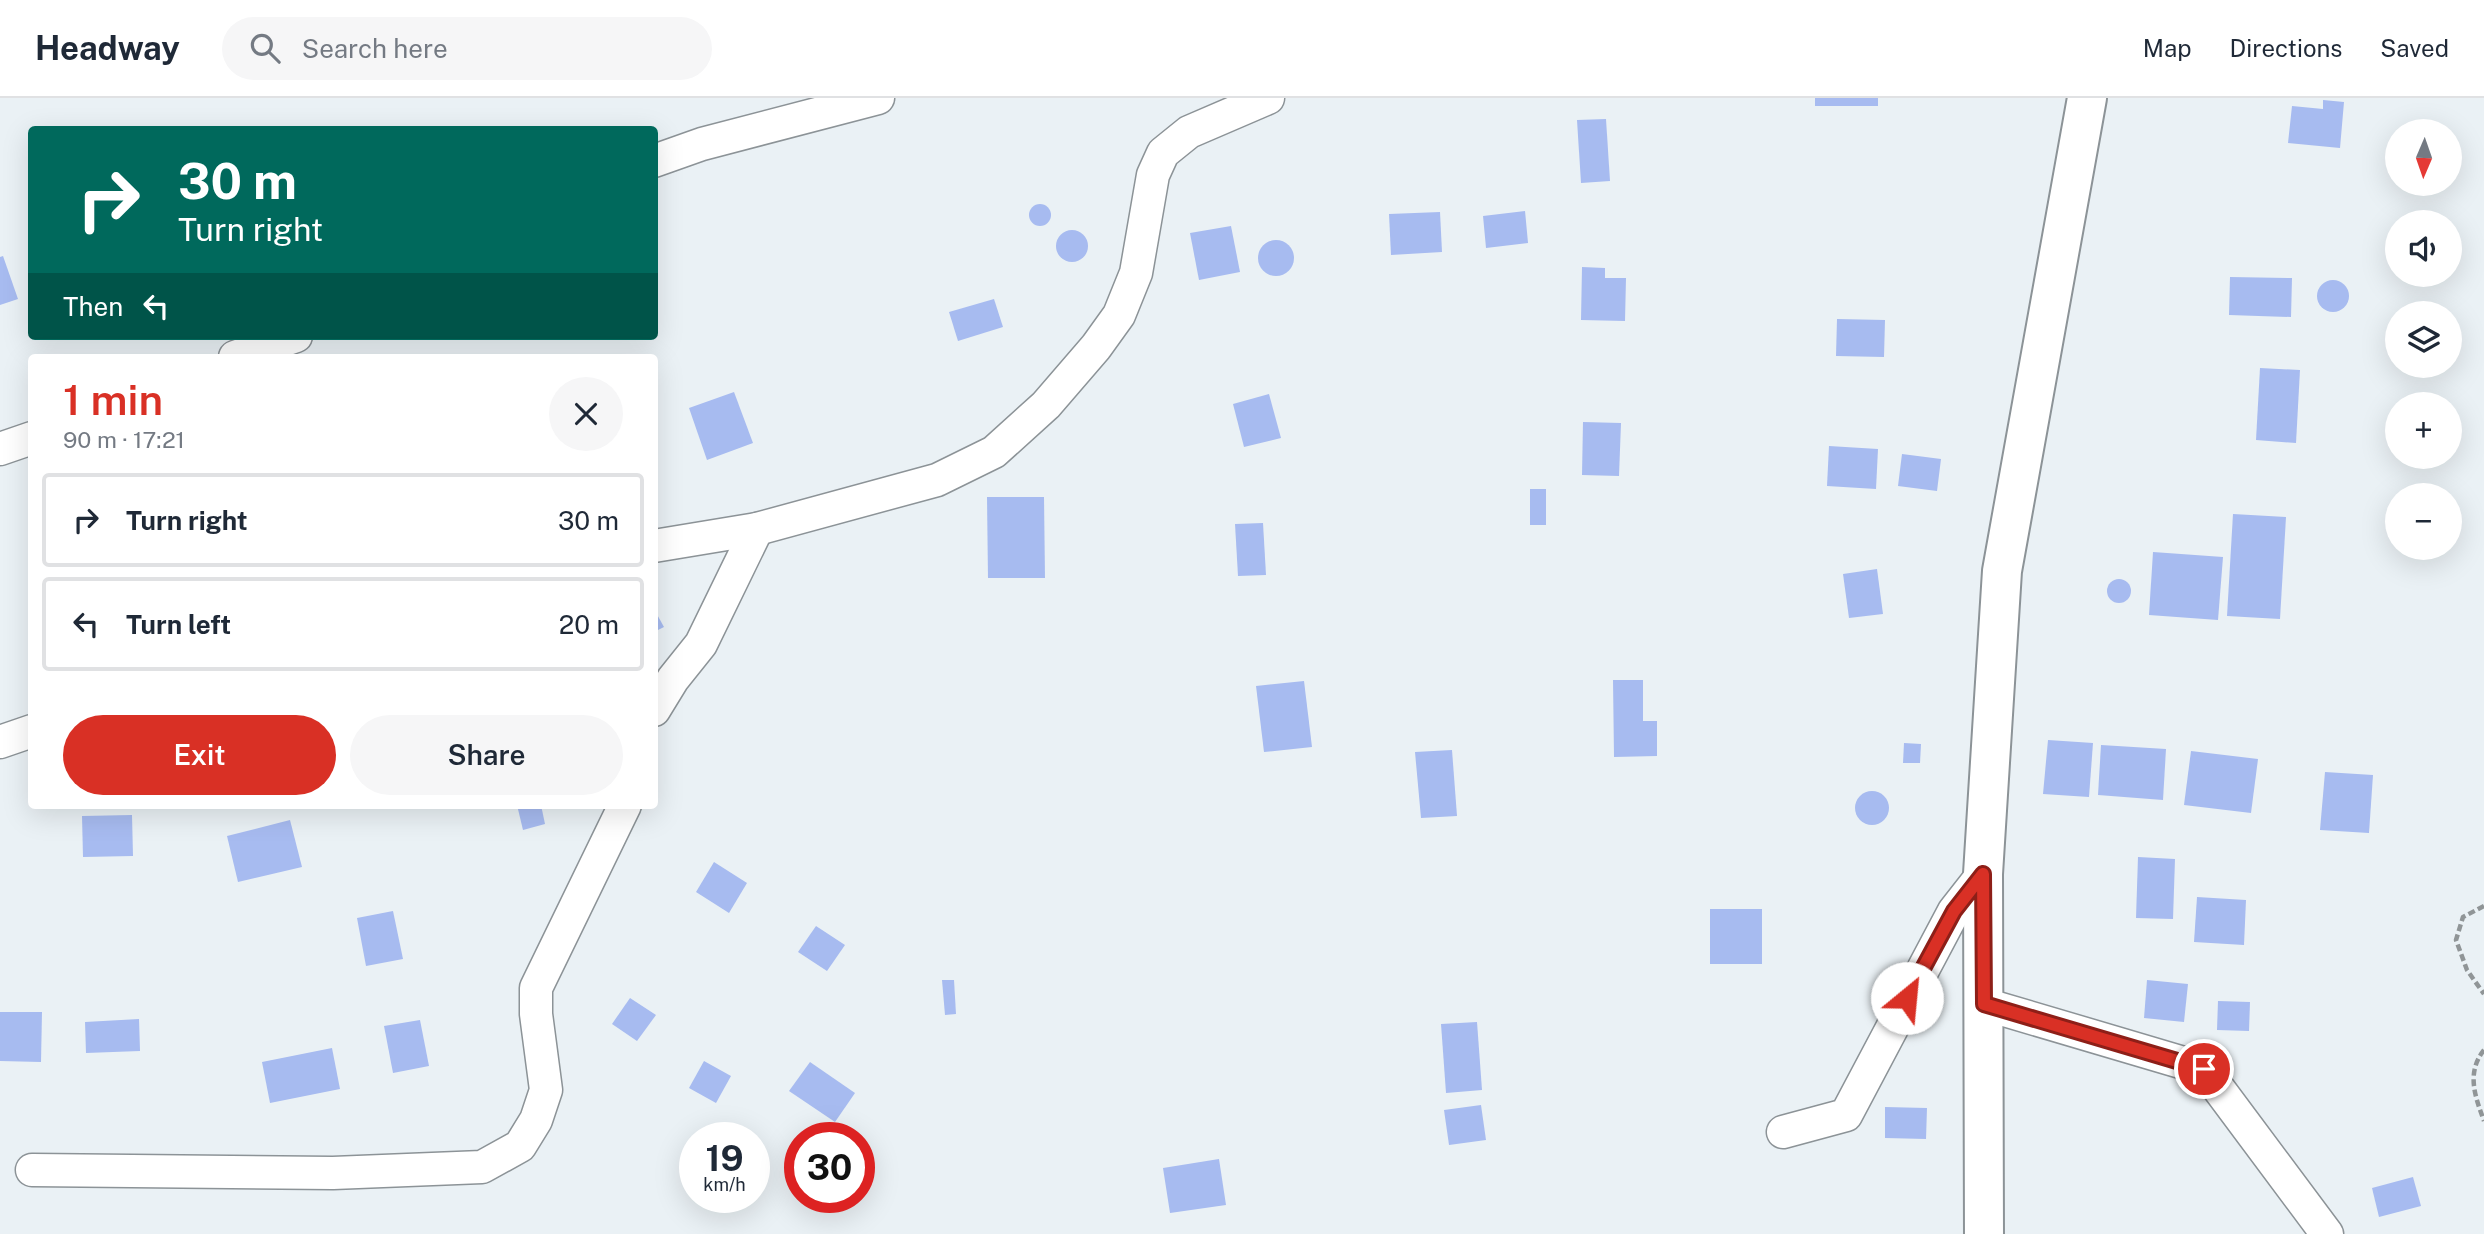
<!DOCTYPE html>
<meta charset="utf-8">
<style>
:root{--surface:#fff;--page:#f6f6f7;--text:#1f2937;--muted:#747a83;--line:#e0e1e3;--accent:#d93025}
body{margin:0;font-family:"Public Sans",sans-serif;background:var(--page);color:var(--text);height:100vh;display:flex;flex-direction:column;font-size:26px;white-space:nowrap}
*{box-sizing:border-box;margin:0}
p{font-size:23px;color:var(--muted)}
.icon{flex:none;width:38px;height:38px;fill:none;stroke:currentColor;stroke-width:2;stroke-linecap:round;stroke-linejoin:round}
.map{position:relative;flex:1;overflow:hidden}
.sheet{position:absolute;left:28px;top:256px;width:630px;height:455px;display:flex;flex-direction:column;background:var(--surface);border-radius:7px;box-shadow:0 7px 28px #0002}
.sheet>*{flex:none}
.hud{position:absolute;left:28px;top:28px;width:630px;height:214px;border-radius:7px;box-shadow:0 7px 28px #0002;background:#00695c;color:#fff;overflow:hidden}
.needle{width:46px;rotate:182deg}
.fabs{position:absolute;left:2385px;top:21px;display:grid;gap:14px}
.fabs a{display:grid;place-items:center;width:77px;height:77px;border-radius:50%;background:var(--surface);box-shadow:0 7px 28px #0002;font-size:35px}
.speed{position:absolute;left:679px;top:1024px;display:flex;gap:14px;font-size:35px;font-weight:700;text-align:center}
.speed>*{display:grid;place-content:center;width:91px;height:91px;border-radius:50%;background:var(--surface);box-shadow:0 7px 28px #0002;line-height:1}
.speed small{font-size:18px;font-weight:400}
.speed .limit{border:10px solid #d22;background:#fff;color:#111}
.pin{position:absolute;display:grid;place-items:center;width:60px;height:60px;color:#fff;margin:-30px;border:4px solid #fff;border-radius:50%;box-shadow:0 2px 7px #0007}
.me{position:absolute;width:77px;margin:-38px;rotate:28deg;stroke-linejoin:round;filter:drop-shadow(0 0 5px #0008)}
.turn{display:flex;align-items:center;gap:24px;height:147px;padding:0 35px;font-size:32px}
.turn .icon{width:91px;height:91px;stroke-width:2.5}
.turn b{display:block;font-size:49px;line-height:60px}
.then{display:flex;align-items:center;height:66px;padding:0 35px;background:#0003;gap:14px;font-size:26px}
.round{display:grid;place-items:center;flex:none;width:74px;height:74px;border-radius:37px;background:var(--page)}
.headline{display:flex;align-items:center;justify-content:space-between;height:119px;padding:0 35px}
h1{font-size:42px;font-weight:600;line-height:52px;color:var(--accent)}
.cta{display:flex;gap:14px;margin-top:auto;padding:14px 35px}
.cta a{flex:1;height:80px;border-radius:42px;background:var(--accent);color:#fff;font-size:28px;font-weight:600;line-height:80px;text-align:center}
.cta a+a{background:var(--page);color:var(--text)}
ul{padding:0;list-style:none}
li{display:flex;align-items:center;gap:21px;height:94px;margin:0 14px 10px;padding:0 21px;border:4px solid var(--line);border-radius:7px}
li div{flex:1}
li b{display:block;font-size:26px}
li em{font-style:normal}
header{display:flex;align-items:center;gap:42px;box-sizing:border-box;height:98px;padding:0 35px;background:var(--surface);border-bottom:2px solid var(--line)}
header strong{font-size:33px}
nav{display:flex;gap:38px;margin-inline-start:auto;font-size:24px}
.search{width:490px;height:63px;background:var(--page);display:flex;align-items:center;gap:18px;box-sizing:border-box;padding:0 24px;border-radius:38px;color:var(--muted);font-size:26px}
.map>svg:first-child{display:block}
</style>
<header>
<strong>Headway</strong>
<div class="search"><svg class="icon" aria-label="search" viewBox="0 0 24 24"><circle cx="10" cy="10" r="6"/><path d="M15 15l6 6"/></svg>Search here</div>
<nav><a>Map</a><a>Directions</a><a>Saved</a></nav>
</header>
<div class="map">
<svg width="2484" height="1136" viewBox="0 0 2484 1136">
<rect width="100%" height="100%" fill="#eaf1f5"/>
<!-- building -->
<g fill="#a7bbf0">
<rect x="1815" y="0" width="63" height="8"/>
<polygon points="2323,2 2344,4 2340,50 2288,45 2292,8 2323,11"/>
<polygon points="1606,21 1610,83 1581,85 1577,22"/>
<circle cx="1040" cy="117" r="11"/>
<polygon points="1525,113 1528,145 1486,150 1483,118"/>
<polygon points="1440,114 1442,154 1391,157 1389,116"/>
<polygon points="1231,128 1240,174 1199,182 1190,135"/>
<circle cx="1072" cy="148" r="16"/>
<circle cx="1276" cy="160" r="18"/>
<polygon points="3,158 18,201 0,207 0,159"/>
<polygon points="1582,169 1605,170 1605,180 1626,180 1625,223 1581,222"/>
<polygon points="2230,179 2292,180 2291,219 2229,217"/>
<circle cx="2333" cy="198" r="16"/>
<polygon points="994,201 1003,229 958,243 949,214"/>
<polygon points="1837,221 1885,222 1884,259 1836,258"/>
<polygon points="2260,270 2300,272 2296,345 2256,342"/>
<polygon points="734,294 753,345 707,362 689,310"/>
<polygon points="1269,296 1281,340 1244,349 1233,306"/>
<polygon points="1583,324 1621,325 1619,378 1582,377"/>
<polygon points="1829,348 1878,351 1876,391 1827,388"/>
<polygon points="1902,356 1941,361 1937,393 1898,388"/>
<rect x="1530" y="391" width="16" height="36"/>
<polygon points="987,399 1044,399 1045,480 988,480"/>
<polygon points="2233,416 2286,419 2280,521 2227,518"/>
<polygon points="1263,425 1266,477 1238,478 1235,426"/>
<polygon points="2153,454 2223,459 2218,522 2149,517"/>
<polygon points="1877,471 1883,516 1849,520 1843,476"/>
<circle cx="2119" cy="493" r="12"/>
<polygon points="654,511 664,529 654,534"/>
<polygon points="1613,582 1643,582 1643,623 1657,623 1657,658 1614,659"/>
<polygon points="1304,583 1312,649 1264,654 1256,588"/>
<polygon points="2048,642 2093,645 2089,699 2043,696"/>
<polygon points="1904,645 1921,646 1920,665 1903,665"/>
<polygon points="2101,647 2166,651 2163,702 2098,697"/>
<polygon points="1452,652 1457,718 1421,720 1415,654"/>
<polygon points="2191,653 2258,661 2251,715 2184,707"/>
<polygon points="2325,674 2373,677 2369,735 2320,732"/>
<circle cx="1872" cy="710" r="17"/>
<polygon points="517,707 541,707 545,726 523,732"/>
<polygon points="132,717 133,758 83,759 82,718"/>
<polygon points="290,722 302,769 238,784 227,738"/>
<polygon points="2138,759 2175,761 2173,821 2136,820"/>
<polygon points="714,764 747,785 729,815 696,794"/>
<polygon points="2197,799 2246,802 2244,847 2194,844"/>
<rect x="1710" y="811" width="52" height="55"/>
<polygon points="393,813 403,861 366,868 357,820"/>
<polygon points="816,828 845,847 827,873 798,854"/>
<polygon points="942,882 954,882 956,916 945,917"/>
<polygon points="2147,882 2188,886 2184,924 2144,920"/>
<polygon points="630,900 656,917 637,943 612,926"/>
<polygon points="2218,903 2250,904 2249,933 2217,932"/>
<polygon points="0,914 42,914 41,964 0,963"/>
<polygon points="139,921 140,953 86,955 85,924"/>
<polygon points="420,922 429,968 393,975 384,928"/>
<polygon points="1477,924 1482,992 1446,995 1441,926"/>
<polygon points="332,950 340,991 270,1005 262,964"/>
<polygon points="704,963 731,978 716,1005 689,990"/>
<polygon points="810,964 855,995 835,1024 789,993"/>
<polygon points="1481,1007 1486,1042 1449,1047 1444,1012"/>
<polygon points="1885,1009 1927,1010 1926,1041 1885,1040"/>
<polygon points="1219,1061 1226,1107 1170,1115 1163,1070"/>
<polygon points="2413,1079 2421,1108 2379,1119 2372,1090"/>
</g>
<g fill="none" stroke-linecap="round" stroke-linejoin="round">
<defs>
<g id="street">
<polyline points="654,63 702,46 878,0"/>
<polyline points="235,259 296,238"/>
<polyline points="0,351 32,340"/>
<polyline points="654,448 757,431 937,382 994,354 1046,307 1096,249 1119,217 1136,175 1153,77 1163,55 1189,34 1268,0"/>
<polyline points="654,612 673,581 701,546 757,431"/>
<polyline points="0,644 32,633"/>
<polyline points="1984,906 2204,971 2327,1136"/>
<polyline points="1783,1034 1846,1017 1954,813 1983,776"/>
<polyline points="32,1072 333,1075 482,1069 520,1048 536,1022 546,992 536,916 536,890 625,707"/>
</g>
<polyline id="secondary" points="1984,1136 1983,776 2002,473 2087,0"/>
</defs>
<!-- street casing -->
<use href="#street" stroke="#8c9397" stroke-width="35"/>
<!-- secondary casing -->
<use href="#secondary" stroke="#8c9397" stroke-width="42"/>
<!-- path -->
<g stroke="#909597" stroke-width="4.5" stroke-dasharray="7 3.5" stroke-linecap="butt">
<polyline points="2484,808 2463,819 2456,842 2467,872 2484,896"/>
<path d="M2484,952c-18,23 -9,46 0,71"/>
</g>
<!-- street -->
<use href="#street" stroke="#fff" stroke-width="32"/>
<!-- secondary -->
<use href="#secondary" stroke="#fff" stroke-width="38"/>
</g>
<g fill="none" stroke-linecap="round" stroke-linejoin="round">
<defs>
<polyline id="route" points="1907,900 1954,813 1983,776 1984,906 2204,971"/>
</defs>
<!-- route casing -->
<use href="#route" stroke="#8d1f18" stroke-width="18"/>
<!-- route -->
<use href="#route" stroke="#d93025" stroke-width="12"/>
</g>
</svg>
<div class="fabs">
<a><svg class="needle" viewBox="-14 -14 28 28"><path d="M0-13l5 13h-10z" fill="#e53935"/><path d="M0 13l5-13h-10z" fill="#747a83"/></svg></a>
<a><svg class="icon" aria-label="sound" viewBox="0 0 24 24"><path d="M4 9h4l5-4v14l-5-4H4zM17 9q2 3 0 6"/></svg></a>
<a><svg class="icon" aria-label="layers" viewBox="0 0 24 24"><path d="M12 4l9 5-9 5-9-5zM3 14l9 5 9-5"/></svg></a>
<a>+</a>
<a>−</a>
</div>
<div class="speed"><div>19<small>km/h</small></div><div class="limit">30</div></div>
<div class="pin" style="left:2204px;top:971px;background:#d93025"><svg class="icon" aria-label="arrive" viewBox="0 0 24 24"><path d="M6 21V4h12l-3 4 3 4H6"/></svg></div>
<svg class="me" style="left:1907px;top:900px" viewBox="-20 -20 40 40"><circle r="19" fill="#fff"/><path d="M0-13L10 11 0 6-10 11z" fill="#d93025"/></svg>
<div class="hud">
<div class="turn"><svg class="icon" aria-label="right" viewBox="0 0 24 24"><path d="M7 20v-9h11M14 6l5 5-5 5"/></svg><div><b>30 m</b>Turn right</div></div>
<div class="then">Then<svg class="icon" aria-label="left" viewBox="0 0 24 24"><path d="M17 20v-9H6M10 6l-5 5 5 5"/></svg></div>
</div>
<section class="sheet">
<div class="headline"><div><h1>1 min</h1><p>90 m · 17:21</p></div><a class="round"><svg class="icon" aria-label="close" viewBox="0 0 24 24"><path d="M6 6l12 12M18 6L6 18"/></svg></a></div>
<ul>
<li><svg class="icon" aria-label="right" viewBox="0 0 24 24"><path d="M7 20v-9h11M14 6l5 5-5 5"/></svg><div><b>Turn right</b></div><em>30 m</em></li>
<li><svg class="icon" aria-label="left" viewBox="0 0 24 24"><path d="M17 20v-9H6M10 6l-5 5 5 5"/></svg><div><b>Turn left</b></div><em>20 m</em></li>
</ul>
<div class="cta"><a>Exit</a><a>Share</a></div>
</section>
</div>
